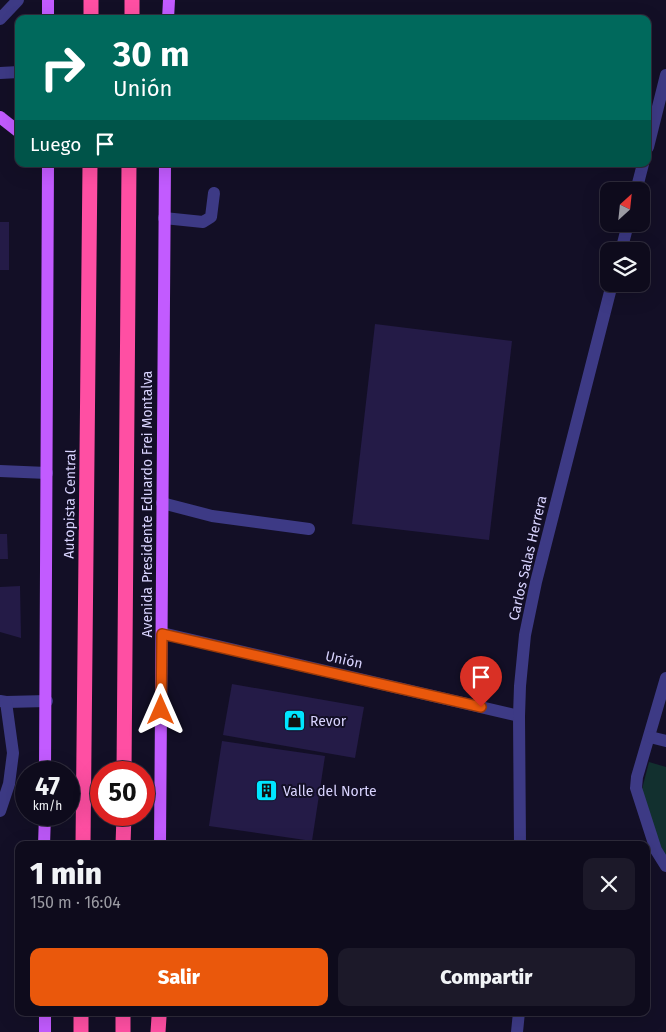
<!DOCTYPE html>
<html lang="es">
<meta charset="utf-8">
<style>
:root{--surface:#0e0b1c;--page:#1c1929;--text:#f1f3f6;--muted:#9b9ba3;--line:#2e2b3b;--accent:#ea580c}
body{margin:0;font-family:"Fira Sans",sans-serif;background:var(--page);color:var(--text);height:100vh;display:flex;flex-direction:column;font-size:19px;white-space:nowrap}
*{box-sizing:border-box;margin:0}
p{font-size:16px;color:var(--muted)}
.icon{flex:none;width:28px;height:28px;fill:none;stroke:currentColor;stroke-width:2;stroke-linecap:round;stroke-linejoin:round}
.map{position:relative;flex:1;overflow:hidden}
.sheet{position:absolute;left:15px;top:841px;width:635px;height:175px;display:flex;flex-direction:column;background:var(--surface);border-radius:10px;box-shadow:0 5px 20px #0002,0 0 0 1px var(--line)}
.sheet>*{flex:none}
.guide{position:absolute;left:15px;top:15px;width:636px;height:152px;border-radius:10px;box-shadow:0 5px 20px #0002,0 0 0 1px var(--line);background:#00695c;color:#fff;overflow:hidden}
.needle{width:32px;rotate:27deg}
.tools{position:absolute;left:600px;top:182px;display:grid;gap:10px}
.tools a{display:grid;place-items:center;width:50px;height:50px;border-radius:10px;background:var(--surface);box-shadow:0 5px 20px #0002,0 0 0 1px var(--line);font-size:25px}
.speed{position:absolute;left:15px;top:761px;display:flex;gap:10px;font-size:25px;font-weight:700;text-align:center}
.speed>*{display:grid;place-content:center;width:65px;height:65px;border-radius:50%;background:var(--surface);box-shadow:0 5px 20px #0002,0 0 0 1px var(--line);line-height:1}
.speed small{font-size:12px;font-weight:400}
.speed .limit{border:8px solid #d22;background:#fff;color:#111}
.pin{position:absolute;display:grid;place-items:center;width:42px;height:42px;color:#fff;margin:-51px -21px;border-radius:50% 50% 50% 0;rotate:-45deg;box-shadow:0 0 5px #0007}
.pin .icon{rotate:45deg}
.me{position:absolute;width:55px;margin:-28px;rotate:0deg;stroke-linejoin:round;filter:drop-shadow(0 0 4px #0008)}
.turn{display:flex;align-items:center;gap:18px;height:105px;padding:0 15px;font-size:22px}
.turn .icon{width:65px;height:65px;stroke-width:2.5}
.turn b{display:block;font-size:35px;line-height:42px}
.then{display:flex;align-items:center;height:48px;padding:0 15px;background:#0003;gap:10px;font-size:19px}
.round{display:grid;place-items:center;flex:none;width:52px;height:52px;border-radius:10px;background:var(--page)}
.headline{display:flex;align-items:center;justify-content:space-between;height:85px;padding:0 15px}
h1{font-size:30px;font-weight:800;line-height:38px}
.action{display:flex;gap:10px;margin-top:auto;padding:10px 15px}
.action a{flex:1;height:58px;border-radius:10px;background:var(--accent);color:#fff;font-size:20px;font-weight:800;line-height:58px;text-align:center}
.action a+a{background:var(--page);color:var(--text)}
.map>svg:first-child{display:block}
</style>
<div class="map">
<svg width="666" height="1032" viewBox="0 0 666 1032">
<rect width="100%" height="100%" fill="#130f26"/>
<!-- green -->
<polygon fill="#12302f" points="649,762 666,767 666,856 659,848 641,793"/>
<!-- building -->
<g fill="#241b47">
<rect x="0" y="222" width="9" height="48"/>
<polygon points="375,324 512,341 489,540 352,524"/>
<polygon points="0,534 7,534 8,559 0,559"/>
<polygon points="20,586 21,638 0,632 0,587"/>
<polygon points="232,684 364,707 355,758 223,735"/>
<polygon points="222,741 325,756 312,841 209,826"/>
</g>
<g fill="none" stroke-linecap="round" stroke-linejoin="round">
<!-- minor -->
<g stroke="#3d3a85" stroke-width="12">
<polyline points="0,19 18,0"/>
<polyline points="0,73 19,72"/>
<polyline points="648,147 666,75"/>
<polyline points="636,191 643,164"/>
<polyline points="164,218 203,222 211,217 214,193"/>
<polyline points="621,251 628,224"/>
<polyline points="0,471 47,473"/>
<polyline points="162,503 212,516 309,529"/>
<polyline points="162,633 519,716"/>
<polyline points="666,678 637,777 636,788 656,850 666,866"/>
<polyline points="0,701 6,702 47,701"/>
<polyline points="650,737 666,741"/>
<polyline points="0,811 9,784 13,753 6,702"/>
<polyline points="520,845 519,716 520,686 525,635 536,582 612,284"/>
<polyline points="517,1032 519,1012"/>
</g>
<!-- major -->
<g stroke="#c25bff" stroke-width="12">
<polyline points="48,19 48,0"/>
<polyline points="168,19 169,0"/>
<polyline points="0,117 19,132"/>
<polyline points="45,772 48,164"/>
<polyline points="44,845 45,815"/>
<polyline points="160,845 165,164"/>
<polyline points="45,1012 45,1032"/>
</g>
<!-- highway -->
<g stroke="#ff4fa3" stroke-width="15">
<polyline points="91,19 91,0"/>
<polyline points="132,19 132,0"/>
<polyline points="124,772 129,164"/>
<polyline points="83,845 90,164"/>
<polyline points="123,845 124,815"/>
<polyline points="81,1032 81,1012"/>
<polyline points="123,1032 123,1012"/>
<polyline points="158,1032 159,1017"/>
</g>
</g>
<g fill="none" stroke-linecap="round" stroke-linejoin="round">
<defs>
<polyline id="route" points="161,710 162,634 481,707"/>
</defs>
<!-- route casing -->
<use href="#route" stroke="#983908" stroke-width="12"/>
<!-- route -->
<use href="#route" stroke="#ea580c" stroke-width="9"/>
</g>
<!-- icons -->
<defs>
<symbol id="shop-square" viewBox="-11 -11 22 22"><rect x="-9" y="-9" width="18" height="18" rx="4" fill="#00e5ff" stroke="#130f26"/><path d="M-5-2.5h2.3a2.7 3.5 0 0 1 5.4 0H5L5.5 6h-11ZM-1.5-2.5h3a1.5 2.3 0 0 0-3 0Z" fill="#111"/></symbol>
<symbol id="building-square" viewBox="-11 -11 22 22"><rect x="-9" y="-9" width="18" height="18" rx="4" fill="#00e5ff" stroke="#130f26"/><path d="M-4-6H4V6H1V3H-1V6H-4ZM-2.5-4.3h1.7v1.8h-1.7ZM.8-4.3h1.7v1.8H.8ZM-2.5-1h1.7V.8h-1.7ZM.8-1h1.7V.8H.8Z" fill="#111"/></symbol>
</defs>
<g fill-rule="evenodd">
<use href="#shop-square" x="282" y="708" width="25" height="25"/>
<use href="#building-square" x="254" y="778" width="25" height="25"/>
</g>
<g text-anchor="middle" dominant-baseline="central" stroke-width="4" stroke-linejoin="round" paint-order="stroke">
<!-- street labels -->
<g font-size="14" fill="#d9d4ff" stroke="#130f26">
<text transform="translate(70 504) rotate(-89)">Autopista Central</text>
<text transform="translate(147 504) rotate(-90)">Avenida Presidente Eduardo Frei Montalva</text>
<text transform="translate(528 558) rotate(-77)">Carlos Salas Herrera</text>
<text transform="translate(344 660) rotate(13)">Unión</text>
</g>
<!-- poi labels -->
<g font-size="14" fill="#d9d4ff" stroke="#130f26" text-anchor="start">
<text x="310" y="721">Revor</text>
<text x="283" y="791">Valle del Norte</text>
</g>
</g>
</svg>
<div class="tools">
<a><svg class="needle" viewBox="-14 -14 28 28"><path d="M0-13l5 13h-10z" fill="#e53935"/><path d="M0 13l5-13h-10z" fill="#9b9ba3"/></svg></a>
<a><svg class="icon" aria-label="layers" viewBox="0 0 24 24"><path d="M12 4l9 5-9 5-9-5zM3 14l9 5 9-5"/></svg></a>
</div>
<div class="speed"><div>47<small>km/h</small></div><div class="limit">50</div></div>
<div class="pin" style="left:481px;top:707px;background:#d93025"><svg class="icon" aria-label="arrive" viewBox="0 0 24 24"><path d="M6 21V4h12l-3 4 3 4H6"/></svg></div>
<svg class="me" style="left:161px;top:710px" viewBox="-20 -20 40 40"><path d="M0-17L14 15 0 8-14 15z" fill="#ea580c" stroke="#fff" stroke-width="4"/></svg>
<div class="guide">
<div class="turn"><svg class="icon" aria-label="right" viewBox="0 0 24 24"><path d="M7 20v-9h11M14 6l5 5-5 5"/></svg><div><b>30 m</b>Unión</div></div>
<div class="then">Luego<svg class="icon" aria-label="arrive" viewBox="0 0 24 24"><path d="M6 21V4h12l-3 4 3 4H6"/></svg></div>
</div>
<section class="sheet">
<div class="headline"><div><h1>1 min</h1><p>150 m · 16:04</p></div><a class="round"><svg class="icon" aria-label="close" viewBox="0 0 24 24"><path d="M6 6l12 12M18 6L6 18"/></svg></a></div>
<div class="action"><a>Salir</a><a>Compartir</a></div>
</section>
</div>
